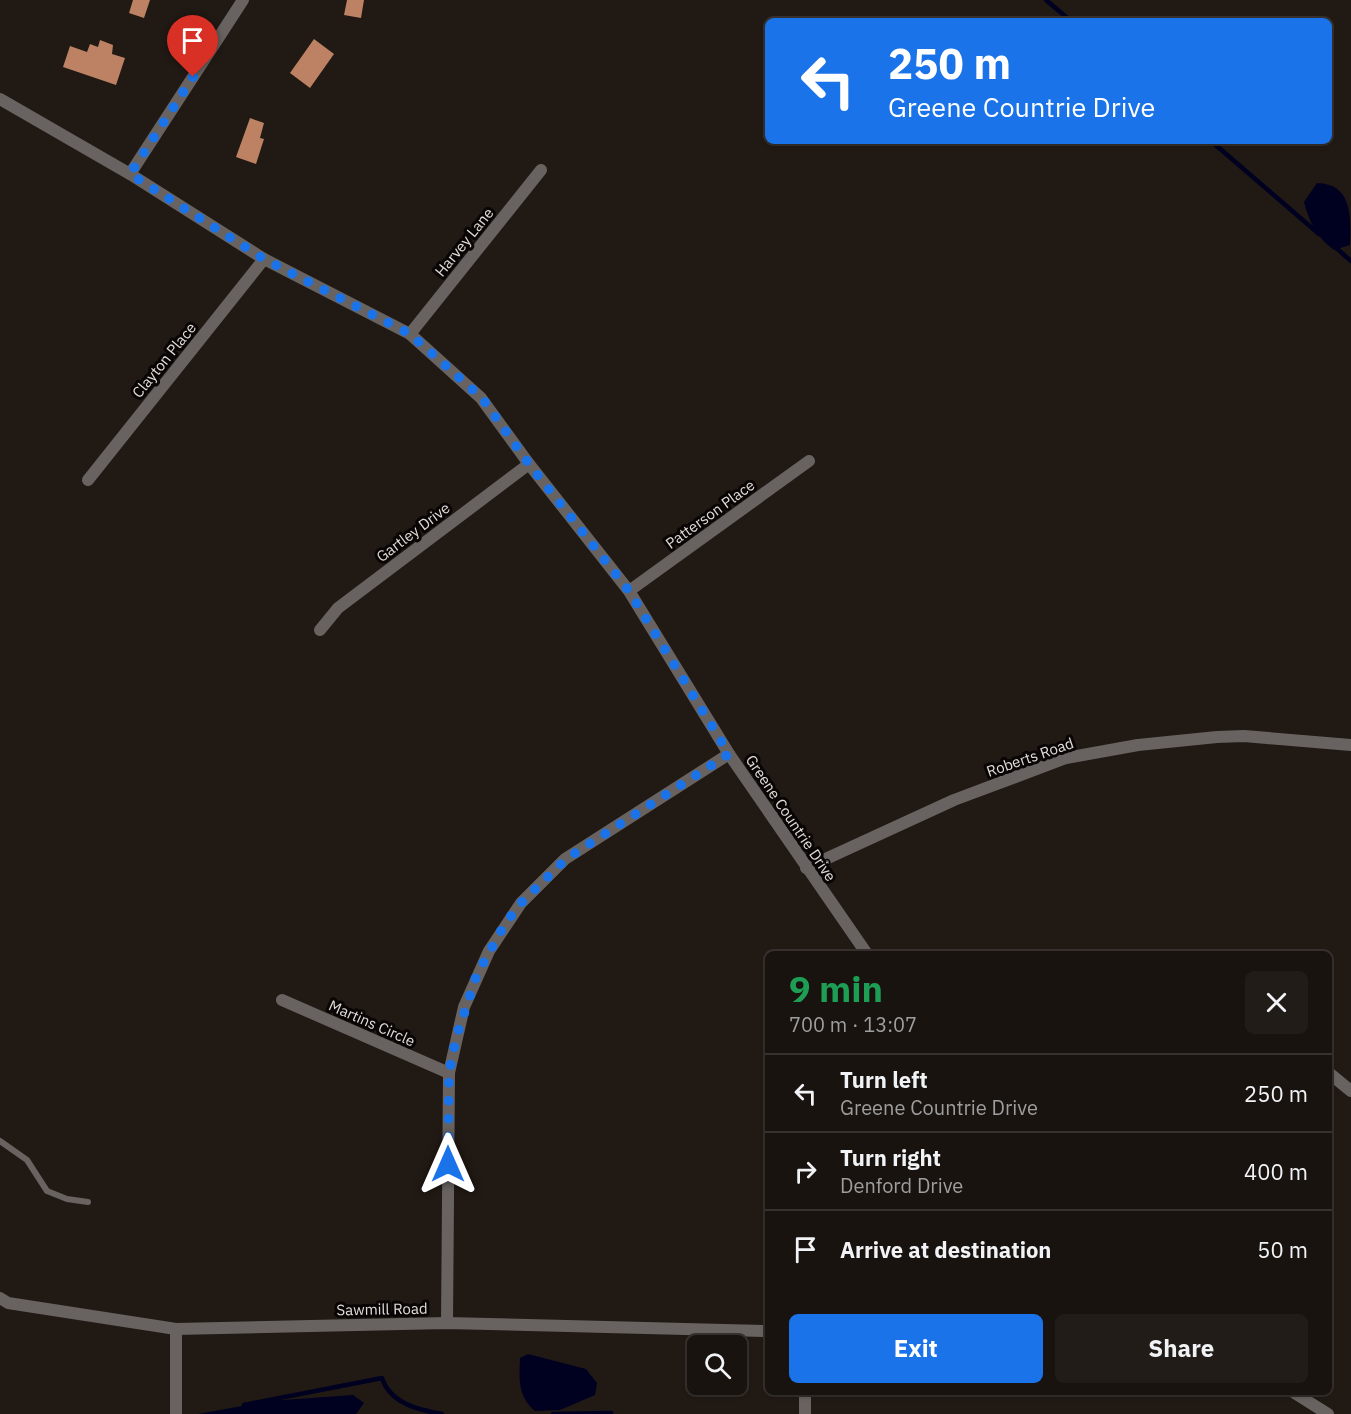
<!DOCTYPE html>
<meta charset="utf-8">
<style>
:root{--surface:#19130f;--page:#221c18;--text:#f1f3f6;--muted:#9f9e9e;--line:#37322f;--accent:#1a73e8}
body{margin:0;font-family:"IBM Plex Sans",sans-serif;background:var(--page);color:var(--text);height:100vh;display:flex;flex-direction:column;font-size:22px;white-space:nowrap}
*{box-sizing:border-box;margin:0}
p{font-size:20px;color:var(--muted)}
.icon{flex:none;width:33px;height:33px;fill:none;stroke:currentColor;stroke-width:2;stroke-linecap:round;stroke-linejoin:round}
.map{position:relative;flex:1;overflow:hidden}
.sheet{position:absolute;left:765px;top:951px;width:567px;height:444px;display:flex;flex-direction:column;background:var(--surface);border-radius:9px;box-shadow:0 2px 4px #0004,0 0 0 2px var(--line)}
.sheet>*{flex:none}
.guide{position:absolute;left:765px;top:18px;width:567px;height:126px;border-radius:9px;box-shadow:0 2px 4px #0004,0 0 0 2px var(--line);background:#1a73e8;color:#fff;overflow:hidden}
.buttons{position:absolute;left:687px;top:1335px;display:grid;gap:12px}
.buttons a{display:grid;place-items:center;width:60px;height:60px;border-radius:9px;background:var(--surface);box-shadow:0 2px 4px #0004,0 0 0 2px var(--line);font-size:30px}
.pin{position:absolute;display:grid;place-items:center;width:51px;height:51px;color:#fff;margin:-62px -26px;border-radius:50% 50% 50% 0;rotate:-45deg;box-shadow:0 0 6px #0007}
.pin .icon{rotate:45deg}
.me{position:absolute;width:66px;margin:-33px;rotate:0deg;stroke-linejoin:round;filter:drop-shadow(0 0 4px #0008)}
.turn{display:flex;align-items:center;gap:21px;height:126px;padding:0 24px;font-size:27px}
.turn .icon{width:78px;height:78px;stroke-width:2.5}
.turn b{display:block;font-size:42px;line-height:51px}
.round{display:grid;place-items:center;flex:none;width:63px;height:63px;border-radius:9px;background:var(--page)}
.headline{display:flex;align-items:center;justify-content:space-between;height:102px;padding:0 24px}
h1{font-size:36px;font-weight:700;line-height:45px;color:#1e9e55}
.action{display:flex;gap:12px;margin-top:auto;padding:12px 24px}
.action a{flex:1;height:69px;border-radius:9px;background:var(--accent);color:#fff;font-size:24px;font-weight:700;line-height:69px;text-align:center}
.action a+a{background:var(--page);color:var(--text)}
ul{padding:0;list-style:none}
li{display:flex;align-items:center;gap:18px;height:78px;padding:0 24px;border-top:2px solid var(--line)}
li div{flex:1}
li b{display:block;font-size:22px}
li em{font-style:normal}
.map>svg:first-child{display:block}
</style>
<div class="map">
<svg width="1351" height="1414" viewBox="0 0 1351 1414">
<rect width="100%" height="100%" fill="#211914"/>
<!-- water -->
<g fill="#000021">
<path d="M1317,183c34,1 34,30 33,62l-16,5c-17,-12 -25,-28 -30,-48z"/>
<path d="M528,1354l58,15 11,14 -2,12 -35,15 -25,1c-17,-14 -16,-32 -15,-53z"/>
<polygon points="353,1395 364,1403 356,1414 198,1414 270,1401"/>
</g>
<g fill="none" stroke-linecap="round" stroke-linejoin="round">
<!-- stream -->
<g stroke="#000021" stroke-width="4.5">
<polyline points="1046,0 1071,21"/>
<polyline points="1211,141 1319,234"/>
<polyline points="1335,247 1351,261"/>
<path d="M244,1405l138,-27c8,25 36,32 60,36"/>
<polyline points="553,1414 611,1413"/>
</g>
</g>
<!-- building -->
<g fill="#bc8263">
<polygon points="133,0 150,0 144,18 129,13"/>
<polygon points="347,0 364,0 361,18 344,15"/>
<polygon points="314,39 334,54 310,88 290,73"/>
<polygon points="100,40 113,45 112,54 125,58 116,85 63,67 70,46 87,52 90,44 98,47"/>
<polygon points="250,118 264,123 260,138 264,139 256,164 236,157"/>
</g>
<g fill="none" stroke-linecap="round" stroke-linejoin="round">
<!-- service -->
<polyline stroke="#686360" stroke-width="6" points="0,1141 27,1160 47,1191 67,1199 88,1202"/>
<!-- minor -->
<g stroke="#686360" stroke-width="12">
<polyline points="0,99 130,174 264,259 410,334 481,398 529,464 629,591 729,754 867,954"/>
<polyline points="130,174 243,0"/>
<polyline points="410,334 541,170"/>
<polyline points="88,480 264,259"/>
<polyline points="629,591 809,461"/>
<polyline points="320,630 338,608 529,464"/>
<polyline points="806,868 954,800 1066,758 1138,745 1217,737 1244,736 1351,745"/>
<polyline points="282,1000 449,1073"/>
<polyline points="1329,1073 1351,1091"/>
<polyline points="447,1323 449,1073 464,1007 489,951 521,903 565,859 729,754"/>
<polyline points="176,1414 176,1329"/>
<polyline points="805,1414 805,1392"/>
</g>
<!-- tertiary -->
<g stroke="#686360" stroke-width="12">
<polyline points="0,1298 8,1303 176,1329 447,1323 768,1331"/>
<polyline points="1293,1392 1328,1414"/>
</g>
</g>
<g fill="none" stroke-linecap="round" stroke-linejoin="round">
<!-- route -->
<polyline stroke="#1a73e8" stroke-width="10" stroke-dasharray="0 18" points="193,77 130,174 264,259 410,334 482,398 529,464 629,591 729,754 566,859 521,903 505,924 477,974 456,1038 449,1073 448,1164"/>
</g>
<g text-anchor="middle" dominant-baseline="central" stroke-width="6" stroke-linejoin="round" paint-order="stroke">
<!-- street labels -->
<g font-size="15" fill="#e3ddd9" stroke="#080504">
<text transform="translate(464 242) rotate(-51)">Harvey Lane</text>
<text transform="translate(164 360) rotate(-51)">Clayton Place</text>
<text transform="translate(710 514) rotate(-36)">Patterson Place</text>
<text transform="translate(413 532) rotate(-37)">Gartley Drive</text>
<text transform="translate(1030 757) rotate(-19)">Roberts Road</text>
<text transform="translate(791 818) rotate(56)">Greene Countrie Drive</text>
<text transform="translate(372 1023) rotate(24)">Martins Circle</text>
<text transform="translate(382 1309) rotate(-1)">Sawmill Road</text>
</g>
</g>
</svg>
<div class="buttons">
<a><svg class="icon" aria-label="search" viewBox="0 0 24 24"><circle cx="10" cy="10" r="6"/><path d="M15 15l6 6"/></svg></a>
</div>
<div class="pin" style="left:193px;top:77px;background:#d93025"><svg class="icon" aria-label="arrive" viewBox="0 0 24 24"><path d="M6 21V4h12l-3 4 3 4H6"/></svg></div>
<svg class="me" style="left:448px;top:1164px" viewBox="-20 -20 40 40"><path d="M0-17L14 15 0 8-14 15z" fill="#1a73e8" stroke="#fff" stroke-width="4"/></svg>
<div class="guide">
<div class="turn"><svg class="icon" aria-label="left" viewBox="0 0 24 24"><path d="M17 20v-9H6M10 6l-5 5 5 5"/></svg><div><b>250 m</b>Greene Countrie Drive</div></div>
</div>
<section class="sheet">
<div class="headline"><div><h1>9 min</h1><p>700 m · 13:07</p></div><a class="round"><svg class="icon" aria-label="close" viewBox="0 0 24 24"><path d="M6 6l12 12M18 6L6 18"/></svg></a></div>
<ul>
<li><svg class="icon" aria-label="left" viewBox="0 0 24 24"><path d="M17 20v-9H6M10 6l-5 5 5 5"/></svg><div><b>Turn left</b><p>Greene Countrie Drive</p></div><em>250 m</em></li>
<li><svg class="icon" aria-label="right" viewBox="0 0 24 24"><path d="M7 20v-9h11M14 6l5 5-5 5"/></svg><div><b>Turn right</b><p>Denford Drive</p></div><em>400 m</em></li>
<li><svg class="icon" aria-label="arrive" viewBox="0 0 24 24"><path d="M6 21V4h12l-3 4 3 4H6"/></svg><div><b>Arrive at destination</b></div><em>50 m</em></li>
</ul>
<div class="action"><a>Exit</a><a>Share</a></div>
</section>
</div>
